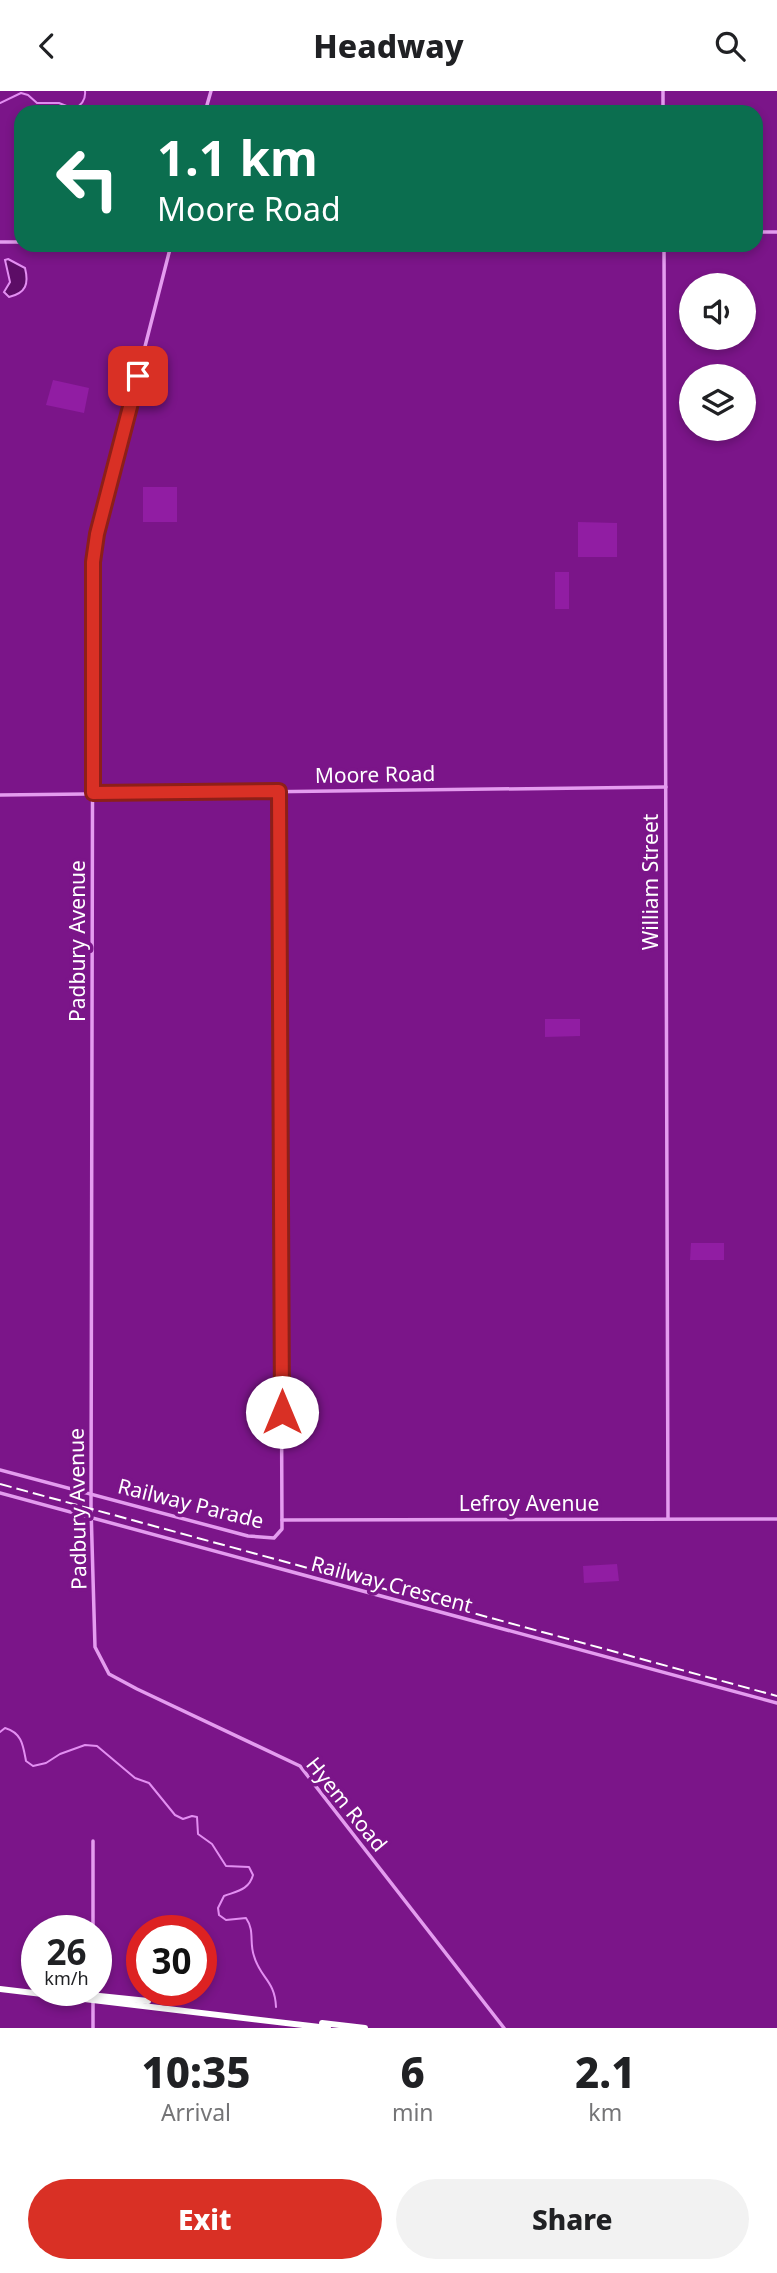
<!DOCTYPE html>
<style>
:root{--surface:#fff;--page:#f2f2f2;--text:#202124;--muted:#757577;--accent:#d93025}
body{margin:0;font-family:"Noto Sans",sans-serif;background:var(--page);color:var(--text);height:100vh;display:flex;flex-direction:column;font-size:26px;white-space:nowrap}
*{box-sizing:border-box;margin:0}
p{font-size:23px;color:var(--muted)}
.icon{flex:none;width:38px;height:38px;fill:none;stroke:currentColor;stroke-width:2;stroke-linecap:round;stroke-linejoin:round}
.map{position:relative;height:1937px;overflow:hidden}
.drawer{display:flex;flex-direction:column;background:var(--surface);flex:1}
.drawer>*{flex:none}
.hud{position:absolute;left:14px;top:14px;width:749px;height:147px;border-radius:21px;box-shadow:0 4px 10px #0003;background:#0b6e4f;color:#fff;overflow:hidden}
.tools{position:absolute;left:679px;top:182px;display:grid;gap:14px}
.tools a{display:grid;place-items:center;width:77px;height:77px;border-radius:50%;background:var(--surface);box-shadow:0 4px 10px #0003;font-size:35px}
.speed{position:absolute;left:21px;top:1824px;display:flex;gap:14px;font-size:35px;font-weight:700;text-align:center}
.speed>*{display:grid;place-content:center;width:91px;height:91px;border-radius:50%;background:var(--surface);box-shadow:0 4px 10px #0003;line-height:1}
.speed small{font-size:18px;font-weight:400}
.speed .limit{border:10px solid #d22;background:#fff;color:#111}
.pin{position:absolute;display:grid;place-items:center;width:60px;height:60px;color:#fff;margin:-30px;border-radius:14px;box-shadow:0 4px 10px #0006}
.me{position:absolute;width:77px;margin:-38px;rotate:0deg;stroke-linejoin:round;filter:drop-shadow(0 0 5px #0008)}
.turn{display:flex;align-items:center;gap:24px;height:147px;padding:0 28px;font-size:32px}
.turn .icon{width:91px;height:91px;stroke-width:2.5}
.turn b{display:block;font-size:49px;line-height:60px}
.eta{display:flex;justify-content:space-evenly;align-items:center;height:119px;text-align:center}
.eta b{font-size:42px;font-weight:800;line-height:49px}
.button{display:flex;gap:14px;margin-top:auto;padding:14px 28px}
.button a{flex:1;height:80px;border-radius:42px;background:var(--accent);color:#fff;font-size:28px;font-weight:800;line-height:80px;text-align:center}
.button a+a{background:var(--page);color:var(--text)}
header{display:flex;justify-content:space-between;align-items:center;height:91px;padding:0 28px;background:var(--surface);font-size:32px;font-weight:800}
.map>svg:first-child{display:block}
</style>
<header><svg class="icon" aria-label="back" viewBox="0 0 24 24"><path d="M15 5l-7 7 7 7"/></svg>Headway<svg class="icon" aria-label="search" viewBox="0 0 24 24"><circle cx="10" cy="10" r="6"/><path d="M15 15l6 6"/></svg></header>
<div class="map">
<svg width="777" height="1937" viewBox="0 0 777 1937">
<rect width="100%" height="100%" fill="#7b1589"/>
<!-- green -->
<g fill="#911da3">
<polygon points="53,289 89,297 84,322 46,314"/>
<rect x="143" y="396" width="34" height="35"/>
<polygon points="578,431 617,432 617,466 578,466"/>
<rect x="555" y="481" width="14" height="37"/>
<polygon points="545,928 580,928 580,945 545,946"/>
<polygon points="691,1152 724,1152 724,1169 690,1169"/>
<polygon points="617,1473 619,1490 584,1492 583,1475"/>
</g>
<!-- water -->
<path fill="#5c0d66" stroke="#e38ef2" stroke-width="2" d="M8,168l17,9c4,16 1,25 -16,29l-5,-5 6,-10 -5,-22z"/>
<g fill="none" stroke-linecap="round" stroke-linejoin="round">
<!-- stream -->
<g stroke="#e38ef2" stroke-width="2">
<path d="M0,12l21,-10 7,2 9,8h22l15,6c8,-4 12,-9 11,-18"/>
<path d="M0,1641l5,-4c17,5 18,17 21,33l7,5 13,-3 14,-9 25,-9 12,1 38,32 14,5 26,32 8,4 9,-3 5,1 1,17 14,10 14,22 23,1 4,8c-4,15 -16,16 -29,21l-6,12 1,7 7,5 20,-2c9,13 3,24 8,38 6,22 21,24 22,51"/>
</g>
<!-- street -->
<g stroke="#e49cef" stroke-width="3.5">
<polyline points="663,0 663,21"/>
<polyline points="205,21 211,0"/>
<polyline points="756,141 777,141"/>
<polyline points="0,151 21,151"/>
<polyline points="171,154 97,443 93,471 91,1417 95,1556 109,1583 137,1598 300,1675 504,1937"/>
<polyline points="664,154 668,1427"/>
<polyline points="0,704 666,696"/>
<polyline points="0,1379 248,1445 274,1447 282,1438 279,700"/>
<polyline points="0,1402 777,1612"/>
<polyline points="282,1429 777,1428"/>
<polyline points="93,1839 93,1750"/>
<polyline points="93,1937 93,1899"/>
</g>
<!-- highway -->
<g stroke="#fff" stroke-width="6">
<polyline points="0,1898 328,1937"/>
<polyline points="51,1900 148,1910"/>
<polyline points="322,1932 365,1937"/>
</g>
<!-- rail -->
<polyline stroke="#fff" stroke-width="2" stroke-dasharray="12 5" stroke-linecap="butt" points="0,1393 777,1605"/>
</g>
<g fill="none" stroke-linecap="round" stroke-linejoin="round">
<defs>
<polyline id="route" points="138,285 97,443 93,471 93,702 279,700 282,1321"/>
</defs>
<!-- route casing -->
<use href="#route" stroke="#8d1f18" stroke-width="18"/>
<!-- route -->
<use href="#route" stroke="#d93025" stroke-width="12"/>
</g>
<g text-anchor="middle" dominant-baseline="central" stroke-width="7" stroke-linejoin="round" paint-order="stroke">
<!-- street labels -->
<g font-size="21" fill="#fff" stroke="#7b1589">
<text transform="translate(375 683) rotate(-1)">Moore Road</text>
<text transform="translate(650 791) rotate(-90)">William Street</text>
<text transform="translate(77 850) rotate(-90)">Padbury Avenue</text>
<text transform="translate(191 1412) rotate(14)">Railway Parade</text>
<text x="529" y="1412">Lefroy Avenue</text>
<text transform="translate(77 1418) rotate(-91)">Padbury Avenue</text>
<text transform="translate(392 1493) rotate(15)">Railway Crescent</text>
<text transform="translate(347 1713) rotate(51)">Hyem Road</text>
</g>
</g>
</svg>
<div class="tools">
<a><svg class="icon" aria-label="sound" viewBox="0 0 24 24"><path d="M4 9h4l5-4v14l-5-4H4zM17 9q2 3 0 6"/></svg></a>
<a><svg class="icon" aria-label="layers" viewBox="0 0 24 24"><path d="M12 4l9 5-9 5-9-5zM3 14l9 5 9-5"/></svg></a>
</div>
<div class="speed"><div>26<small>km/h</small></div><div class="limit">30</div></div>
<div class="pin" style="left:138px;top:285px;background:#d93025"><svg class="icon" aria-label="arrive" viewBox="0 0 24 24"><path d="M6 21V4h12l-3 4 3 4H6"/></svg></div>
<svg class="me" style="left:282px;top:1321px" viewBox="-20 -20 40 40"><circle r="19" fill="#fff"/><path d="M0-13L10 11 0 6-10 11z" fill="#d93025"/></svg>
<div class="hud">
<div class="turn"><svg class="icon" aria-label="left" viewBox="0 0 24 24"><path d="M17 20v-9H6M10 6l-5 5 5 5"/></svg><div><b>1.1 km</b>Moore Road</div></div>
</div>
</div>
<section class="drawer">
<div class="eta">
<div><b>10:35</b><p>Arrival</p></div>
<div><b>6</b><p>min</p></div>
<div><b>2.1</b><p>km</p></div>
</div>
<div class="button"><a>Exit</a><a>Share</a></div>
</section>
